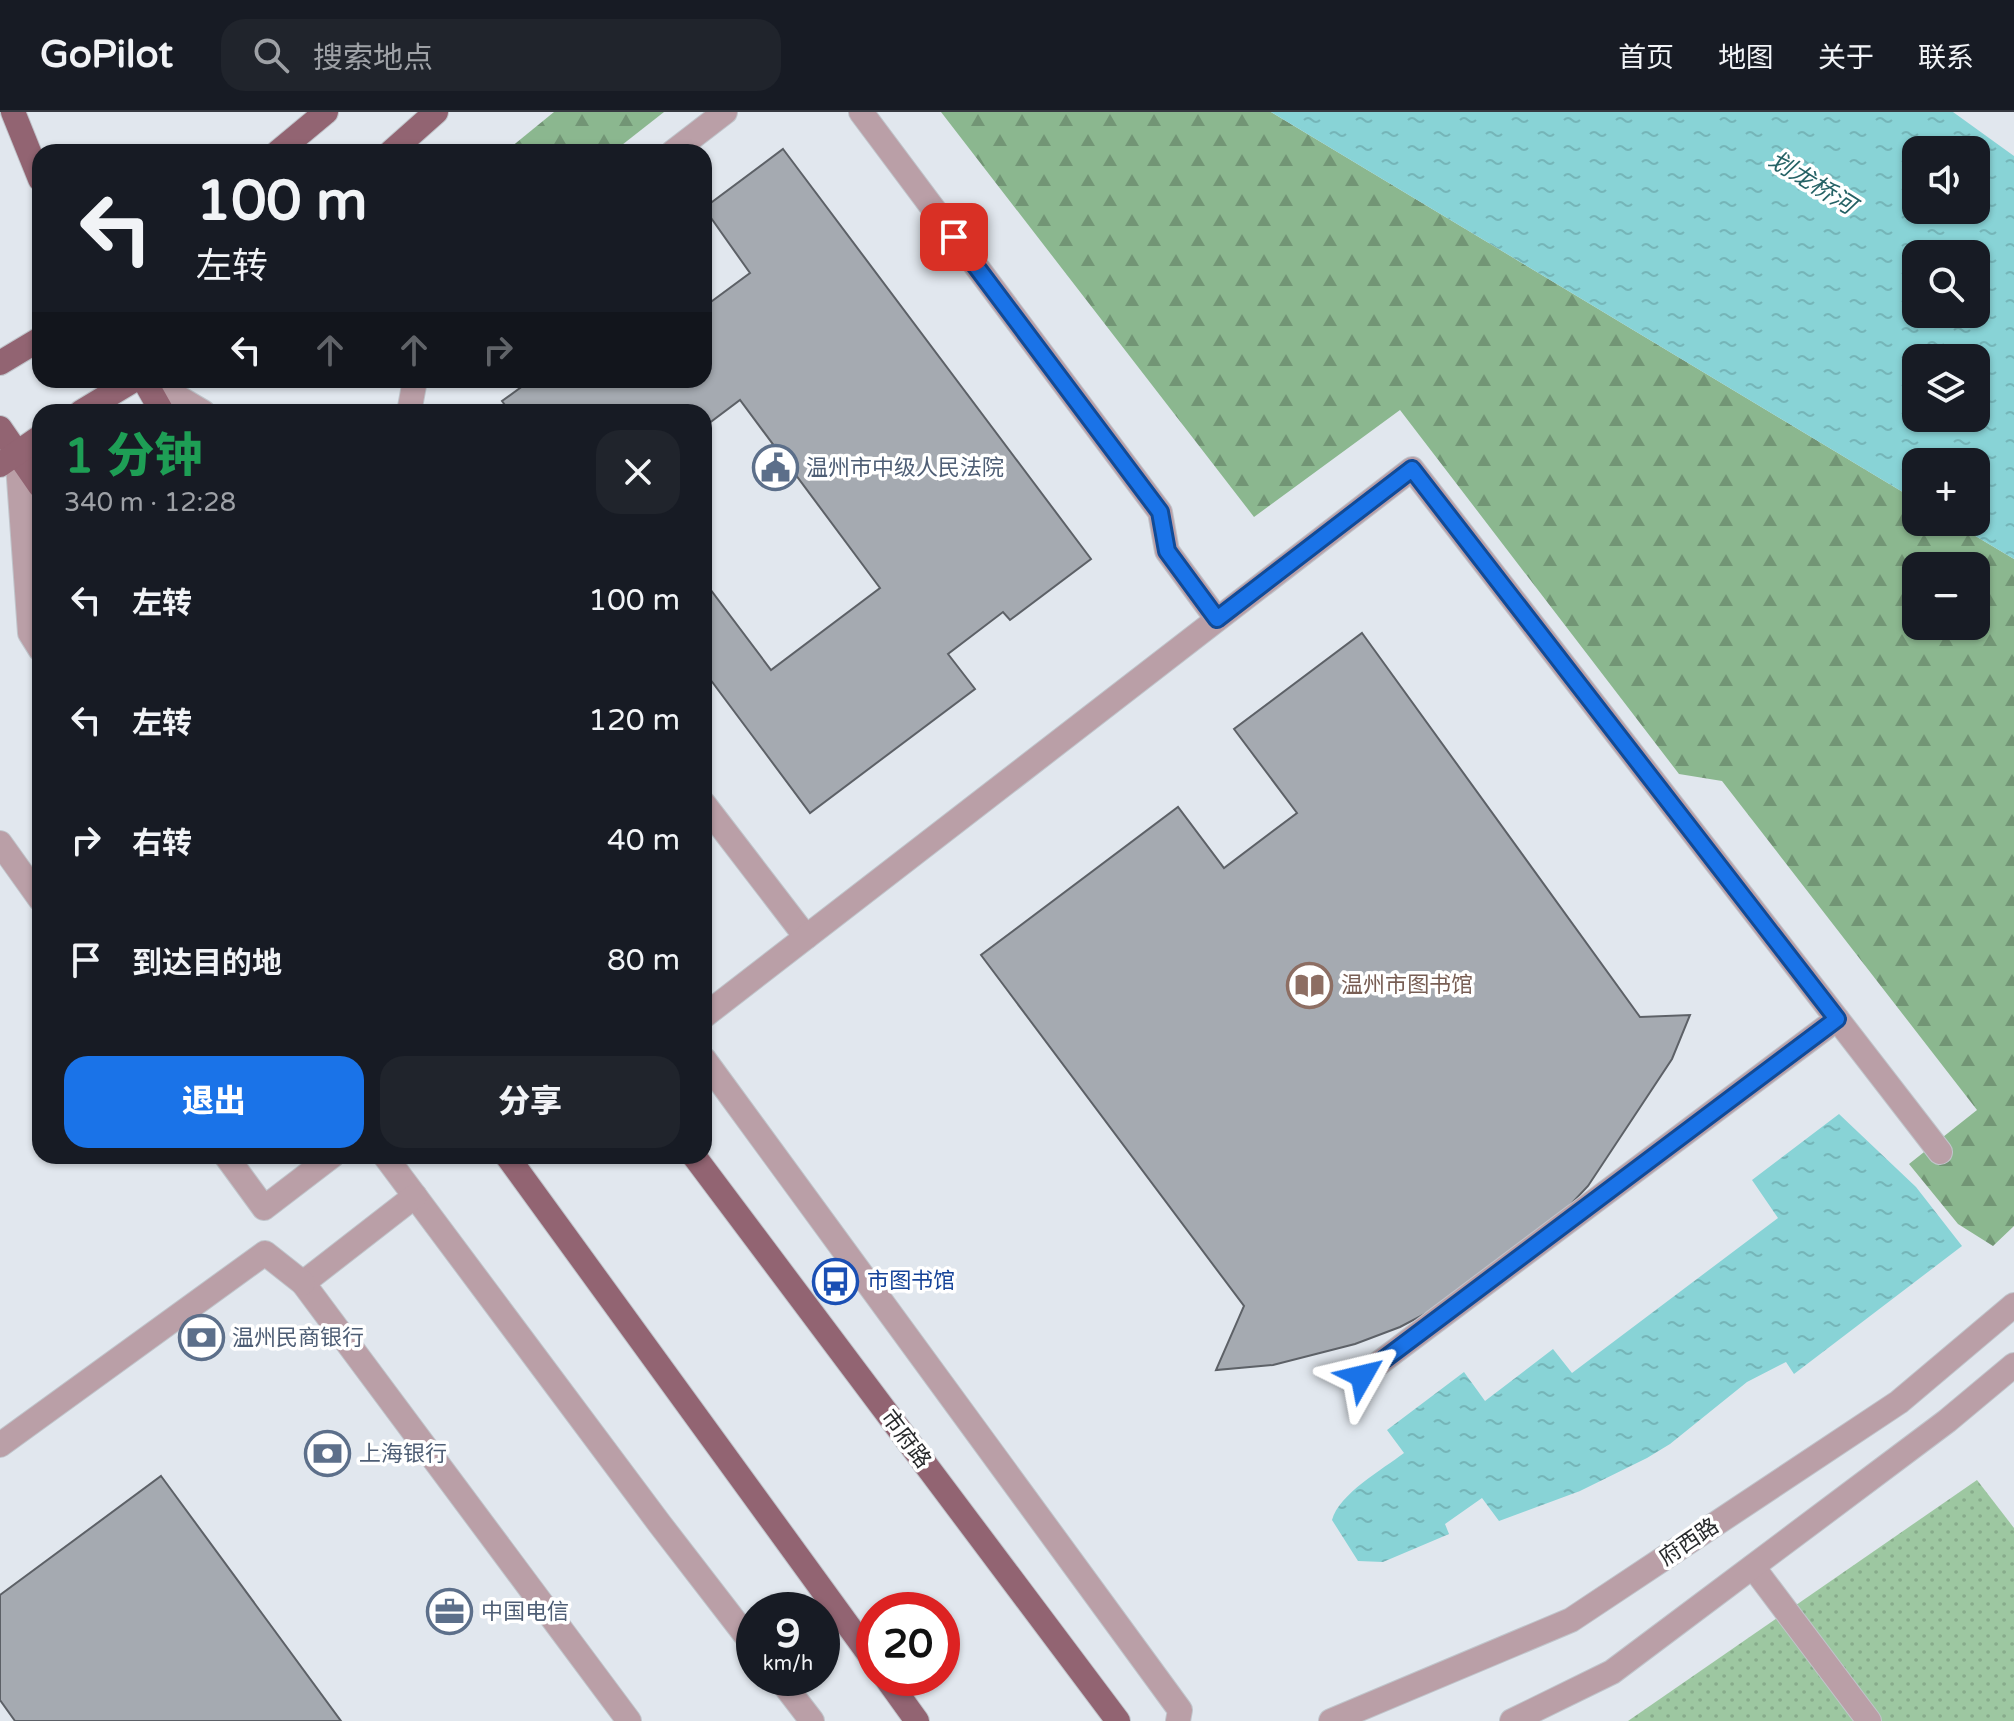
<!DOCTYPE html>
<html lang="zh">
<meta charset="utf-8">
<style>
:root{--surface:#171b24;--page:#20242c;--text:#f1f3f6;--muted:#9ea1a6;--line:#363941;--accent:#1a73e8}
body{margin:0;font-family:"Varela Round","Noto Sans SC",sans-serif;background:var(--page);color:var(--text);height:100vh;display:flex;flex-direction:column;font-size:30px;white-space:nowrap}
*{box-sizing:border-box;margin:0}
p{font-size:26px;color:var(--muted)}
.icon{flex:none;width:44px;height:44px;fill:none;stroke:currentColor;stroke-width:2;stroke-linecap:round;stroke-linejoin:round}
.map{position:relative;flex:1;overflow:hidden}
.side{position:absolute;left:32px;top:292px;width:680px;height:760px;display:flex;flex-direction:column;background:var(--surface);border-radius:24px;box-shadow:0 2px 6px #0004}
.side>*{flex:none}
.banner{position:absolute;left:32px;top:32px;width:680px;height:244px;border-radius:24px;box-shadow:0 2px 6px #0004;background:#171b24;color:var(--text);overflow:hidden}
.fabs{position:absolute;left:1902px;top:24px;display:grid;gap:16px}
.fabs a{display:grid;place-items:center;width:88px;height:88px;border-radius:16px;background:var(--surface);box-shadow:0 2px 6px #0004;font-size:40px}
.speed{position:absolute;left:736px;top:1480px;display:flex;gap:16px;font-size:40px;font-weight:700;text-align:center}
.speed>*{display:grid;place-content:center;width:104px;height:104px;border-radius:50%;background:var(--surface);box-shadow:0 2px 6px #0004;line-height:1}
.speed small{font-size:20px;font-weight:400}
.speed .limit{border:12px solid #d22;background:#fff;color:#111}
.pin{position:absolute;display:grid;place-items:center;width:68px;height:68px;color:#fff;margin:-34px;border-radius:16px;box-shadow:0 4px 12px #0006}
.me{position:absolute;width:88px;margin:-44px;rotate:53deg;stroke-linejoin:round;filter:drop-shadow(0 0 6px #0008)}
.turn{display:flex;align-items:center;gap:28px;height:168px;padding:0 32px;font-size:36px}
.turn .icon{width:104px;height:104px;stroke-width:2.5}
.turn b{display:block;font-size:56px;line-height:68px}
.lanes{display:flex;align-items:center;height:76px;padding:0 32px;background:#0003;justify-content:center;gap:40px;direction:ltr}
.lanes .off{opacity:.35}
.round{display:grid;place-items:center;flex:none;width:84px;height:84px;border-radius:24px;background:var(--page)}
.head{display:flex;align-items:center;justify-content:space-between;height:136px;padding:0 32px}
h1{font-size:48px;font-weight:800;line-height:60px;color:#1e9e55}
.cta{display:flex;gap:16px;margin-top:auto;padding:16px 32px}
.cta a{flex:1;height:92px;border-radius:24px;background:var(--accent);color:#fff;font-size:32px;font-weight:800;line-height:92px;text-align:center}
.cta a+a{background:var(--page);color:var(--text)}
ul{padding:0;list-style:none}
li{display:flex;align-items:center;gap:24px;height:120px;padding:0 32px}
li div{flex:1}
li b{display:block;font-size:30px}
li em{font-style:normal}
header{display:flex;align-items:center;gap:48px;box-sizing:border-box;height:112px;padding:0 40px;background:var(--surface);border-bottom:2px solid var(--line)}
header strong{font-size:38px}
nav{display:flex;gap:44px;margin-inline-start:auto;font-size:28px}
.search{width:560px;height:72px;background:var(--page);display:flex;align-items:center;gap:20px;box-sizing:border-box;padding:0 28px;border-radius:24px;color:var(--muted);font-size:30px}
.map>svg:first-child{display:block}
</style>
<header>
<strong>GoPilot</strong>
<div class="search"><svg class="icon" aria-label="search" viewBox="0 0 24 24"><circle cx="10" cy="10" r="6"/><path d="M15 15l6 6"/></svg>搜索地点</div>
<nav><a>首页</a><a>地图</a><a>关于</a><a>联系</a></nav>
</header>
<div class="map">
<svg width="2014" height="1609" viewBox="0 0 2014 1609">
<defs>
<pattern id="grass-dots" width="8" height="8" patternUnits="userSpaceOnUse" patternTransform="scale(2)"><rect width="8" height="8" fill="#9dc7a1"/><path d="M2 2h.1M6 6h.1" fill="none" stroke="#87ab8b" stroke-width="1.8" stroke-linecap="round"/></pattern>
<pattern id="forest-firs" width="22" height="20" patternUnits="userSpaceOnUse" patternTransform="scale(2)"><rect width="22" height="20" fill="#8bb78f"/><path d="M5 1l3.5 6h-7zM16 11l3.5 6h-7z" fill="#729575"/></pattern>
<pattern id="water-ripples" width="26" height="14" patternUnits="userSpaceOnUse" patternTransform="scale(2)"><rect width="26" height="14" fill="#88d3d6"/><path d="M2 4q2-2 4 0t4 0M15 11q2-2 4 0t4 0" fill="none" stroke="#75b5b8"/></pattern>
</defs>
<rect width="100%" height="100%" fill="#e1e7ee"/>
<!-- grass -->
<polygon fill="url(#grass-dots)" points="1977,1368 2014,1416 2014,1609 1628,1609"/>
<!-- forest -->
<g fill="url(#forest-firs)" fill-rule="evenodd">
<polygon points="554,0 664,0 613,40 505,40"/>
<path d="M941,0h330l645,388v22h36l62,37v667l-21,20 -35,-22 -49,-60 68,-54 -255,-329 -43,-7 -279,-364 -146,107zM1916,454h60v60h-60z"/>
</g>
<!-- water -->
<g fill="url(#water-ripples)" fill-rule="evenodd">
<path d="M1271,0h682l61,44v403l-62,-37h24v-60h-60v38zM1916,38h60v60h-60zM1916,142h60v60h-60zM1916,246h60v60h-60z"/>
<path d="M1839,1002l77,73 46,59 -168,128 -8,-12 -39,20 -77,62 -23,14 -67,33 -81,30 -17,-23 -37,26 4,10 -66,28 -25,-1 -26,-41c7,-26 51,-51 72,-67l-17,-23 77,-58 21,29 68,-52 19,24 206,-155 -26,-38z"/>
</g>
<!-- building -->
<g fill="#a5aab1" stroke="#5d6167" stroke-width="2">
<polygon points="783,37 1091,447 1010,508 1003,500 948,542 975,577 810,701 704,559 704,469 771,558 880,476 740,288 704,315 704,300 510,300 502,289 531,268 704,268 704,195 750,161 704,96"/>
<polygon points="1362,521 1640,905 1690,903 1672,947 1588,1074 1556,1108 1444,1192 1400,1215 1355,1232 1273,1253 1216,1258 1244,1194 981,843 1178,695 1224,756 1297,701 1234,617"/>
<polygon points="161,1364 341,1609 15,1609 0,1588 0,1483"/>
</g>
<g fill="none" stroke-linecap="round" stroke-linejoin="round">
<defs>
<g id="minor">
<polyline points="861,0 1160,400 1167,439 1217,507"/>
<polyline points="673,40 725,0"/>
<polyline points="149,268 203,300"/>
<polyline points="413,300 410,295 415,268"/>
<polyline points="17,339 30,521 40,537"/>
<polyline points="704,692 806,825"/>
<polyline points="0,731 40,787"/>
<polyline points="704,904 1412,357 1940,1040"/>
<polyline points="704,947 1180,1598 1178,1609"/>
<polyline points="226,1044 264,1096 332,1044"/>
<polyline points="385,1044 659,1411 754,1534"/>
<polyline points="415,1084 303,1171 629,1609"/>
<polyline points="1362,1264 1837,907"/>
<polyline points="0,1333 265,1141 303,1171"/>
<polyline points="1753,1455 1869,1609"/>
<polyline points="779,1566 812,1609"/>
<polyline points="1331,1609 1571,1508 1899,1290 2014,1193"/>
<polyline points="1512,1609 1612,1560 1947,1309 2014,1253"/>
</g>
<g id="major">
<polyline points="13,0 40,67"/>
<polyline points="278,40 326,0"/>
<polyline points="391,40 436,0"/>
<polyline points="0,251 40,227"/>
<polyline points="144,268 162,300"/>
<polyline points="81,300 134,268"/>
<polyline points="0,316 40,374"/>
<polyline points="0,353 40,325"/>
<polyline points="507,1044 874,1549"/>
<polyline points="694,1044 1118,1609"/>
<polyline points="886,1566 917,1609"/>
</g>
</defs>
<!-- minor casing -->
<use href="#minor" stroke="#c0c5cb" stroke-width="26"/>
<!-- major casing -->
<use href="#major" stroke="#c0c5cb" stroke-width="26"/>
<!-- minor -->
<use href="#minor" stroke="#ba9fa7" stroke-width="24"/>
<!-- major -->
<use href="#major" stroke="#926472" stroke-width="24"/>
</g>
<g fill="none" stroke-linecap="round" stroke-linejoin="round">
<defs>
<polyline id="route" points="954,125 1160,400 1167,439 1217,507 1412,357 1837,907 1362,1264"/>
</defs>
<!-- route casing -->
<use href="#route" stroke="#114b97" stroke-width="20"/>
<!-- route -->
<use href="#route" stroke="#1a73e8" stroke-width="14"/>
</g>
<!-- icons -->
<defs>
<symbol id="civic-ring" viewBox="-11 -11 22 22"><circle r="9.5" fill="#fff" stroke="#5c6f8a" stroke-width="1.5"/><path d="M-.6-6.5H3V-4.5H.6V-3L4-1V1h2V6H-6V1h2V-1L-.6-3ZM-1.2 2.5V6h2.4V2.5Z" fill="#5c6f8a"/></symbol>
<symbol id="library-ring" viewBox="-11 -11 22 22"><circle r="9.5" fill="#fff" stroke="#8d6e63" stroke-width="1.5"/><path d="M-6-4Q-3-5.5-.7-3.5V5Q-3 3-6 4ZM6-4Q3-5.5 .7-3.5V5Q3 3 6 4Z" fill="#8d6e63"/></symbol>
<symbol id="bus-ring" viewBox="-11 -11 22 22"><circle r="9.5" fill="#fff" stroke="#1a4fb4" stroke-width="1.5"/><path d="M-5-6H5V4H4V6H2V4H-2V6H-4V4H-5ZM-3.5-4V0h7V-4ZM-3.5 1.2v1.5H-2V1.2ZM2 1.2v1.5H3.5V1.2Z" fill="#1a4fb4"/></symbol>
<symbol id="bank-ring" viewBox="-11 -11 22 22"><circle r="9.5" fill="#fff" stroke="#5c6f8a" stroke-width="1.5"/><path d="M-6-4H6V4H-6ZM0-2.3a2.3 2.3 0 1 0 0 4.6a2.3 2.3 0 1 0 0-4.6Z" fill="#5c6f8a"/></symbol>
<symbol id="office-ring" viewBox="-11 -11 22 22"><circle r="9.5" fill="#fff" stroke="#5c6f8a" stroke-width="1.5"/><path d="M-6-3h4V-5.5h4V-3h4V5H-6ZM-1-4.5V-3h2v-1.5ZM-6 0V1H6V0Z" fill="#5c6f8a"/></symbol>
</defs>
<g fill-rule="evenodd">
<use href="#civic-ring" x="750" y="330" width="51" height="51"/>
<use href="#library-ring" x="1284" y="848" width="51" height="51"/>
<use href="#bus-ring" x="810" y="1144" width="51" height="51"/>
<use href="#bank-ring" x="176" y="1200" width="51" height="51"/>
<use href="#bank-ring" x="302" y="1316" width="51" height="51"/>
<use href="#office-ring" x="424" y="1474" width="51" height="51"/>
</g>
<g text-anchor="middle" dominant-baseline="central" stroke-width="7" stroke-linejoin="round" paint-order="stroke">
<!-- service labels -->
<g font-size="22" fill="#4e5e75" stroke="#fff" text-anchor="start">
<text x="806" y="356">温州市中级人民法院</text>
<text x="232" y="1226">温州民商银行</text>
<text x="359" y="1342">上海银行</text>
<text x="481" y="1500">中国电信</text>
</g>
<!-- education labels -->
<g font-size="22" fill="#785e54" stroke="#fff" text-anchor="start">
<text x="1341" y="873">温州市图书馆</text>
</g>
<!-- transit labels -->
<g font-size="22" fill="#164399" stroke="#fff" text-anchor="start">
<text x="867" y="1169">市图书馆</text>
</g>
<!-- street labels -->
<g font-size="22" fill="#282a2c" stroke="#fff">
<text transform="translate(906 1327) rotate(53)">市府路</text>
<text transform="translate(1689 1430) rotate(-34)">府西路</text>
</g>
<!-- water labels -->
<g font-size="24" font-style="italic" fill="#256265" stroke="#fff">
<text transform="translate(1812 71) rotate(32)">划龙桥河</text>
</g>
</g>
</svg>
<div class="fabs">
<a><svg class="icon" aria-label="sound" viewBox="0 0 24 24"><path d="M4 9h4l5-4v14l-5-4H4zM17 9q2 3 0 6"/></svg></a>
<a><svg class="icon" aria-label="search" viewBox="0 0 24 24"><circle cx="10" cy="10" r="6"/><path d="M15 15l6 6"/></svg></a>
<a><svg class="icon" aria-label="layers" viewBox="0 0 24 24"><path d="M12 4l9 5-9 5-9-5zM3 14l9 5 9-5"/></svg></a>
<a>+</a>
<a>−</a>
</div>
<div class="speed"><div>9<small>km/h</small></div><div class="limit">20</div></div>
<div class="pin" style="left:954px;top:125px;background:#d93025"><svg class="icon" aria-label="arrive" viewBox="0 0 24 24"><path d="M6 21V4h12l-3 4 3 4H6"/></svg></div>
<svg class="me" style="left:1362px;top:1264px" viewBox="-20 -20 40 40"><path d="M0-17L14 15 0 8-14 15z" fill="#1a73e8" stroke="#fff" stroke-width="4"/></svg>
<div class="banner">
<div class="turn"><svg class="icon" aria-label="left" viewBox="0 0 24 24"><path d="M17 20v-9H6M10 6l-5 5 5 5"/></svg><div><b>100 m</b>左转</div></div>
<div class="lanes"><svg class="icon" aria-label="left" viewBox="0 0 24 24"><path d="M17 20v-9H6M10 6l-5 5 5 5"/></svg><svg class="icon off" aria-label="ahead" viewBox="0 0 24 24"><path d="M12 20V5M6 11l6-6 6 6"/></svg><svg class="icon off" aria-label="ahead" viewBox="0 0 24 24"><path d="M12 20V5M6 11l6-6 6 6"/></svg><svg class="icon off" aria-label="right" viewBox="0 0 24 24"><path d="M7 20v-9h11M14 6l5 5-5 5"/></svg></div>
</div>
<section class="side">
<div class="head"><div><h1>1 分钟</h1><p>340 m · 12:28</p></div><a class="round"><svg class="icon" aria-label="close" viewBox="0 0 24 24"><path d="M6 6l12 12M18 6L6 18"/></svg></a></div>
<ul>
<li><svg class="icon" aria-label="left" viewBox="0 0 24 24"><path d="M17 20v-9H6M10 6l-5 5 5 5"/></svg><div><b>左转</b></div><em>100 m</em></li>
<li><svg class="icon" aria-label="left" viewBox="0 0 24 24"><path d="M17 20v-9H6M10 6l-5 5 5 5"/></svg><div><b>左转</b></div><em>120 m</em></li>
<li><svg class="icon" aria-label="right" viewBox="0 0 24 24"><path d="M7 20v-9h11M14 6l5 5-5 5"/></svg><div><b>右转</b></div><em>40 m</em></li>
<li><svg class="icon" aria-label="arrive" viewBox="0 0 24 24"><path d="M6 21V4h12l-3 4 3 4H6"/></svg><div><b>到达目的地</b></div><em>80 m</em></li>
</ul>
<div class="cta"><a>退出</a><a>分享</a></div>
</section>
</div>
